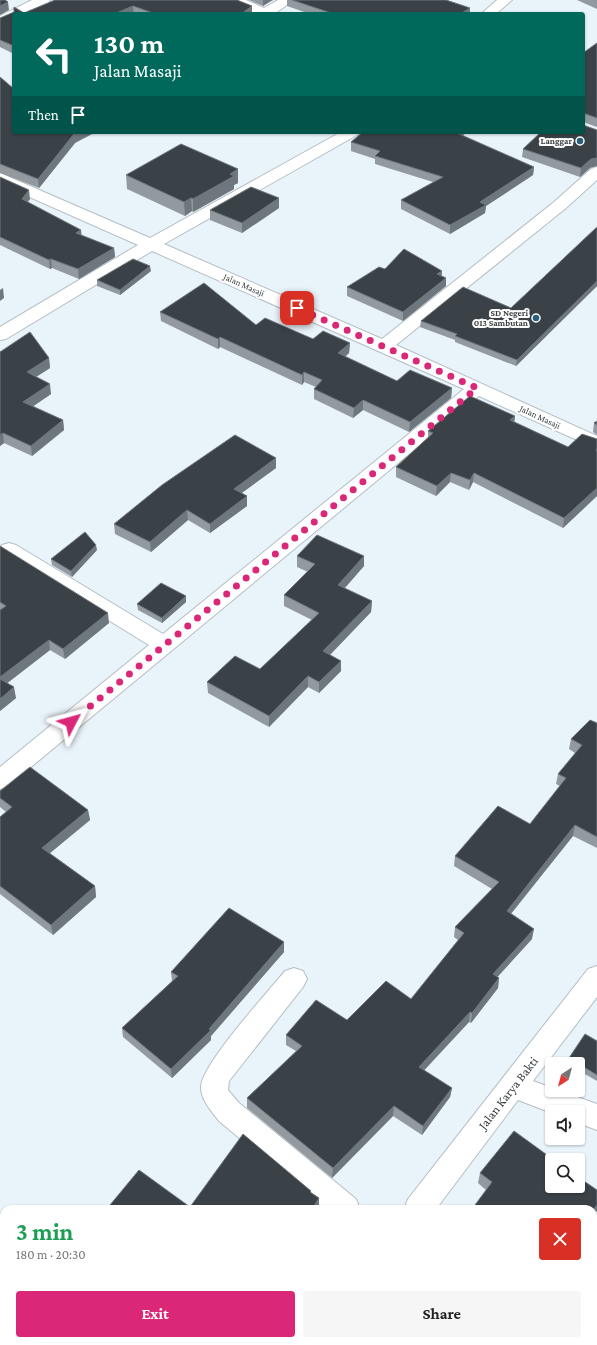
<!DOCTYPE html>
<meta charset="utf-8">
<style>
:root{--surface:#fff;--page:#f6f6f6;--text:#222;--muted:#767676;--accent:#db2777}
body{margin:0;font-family:"Crimson Pro",serif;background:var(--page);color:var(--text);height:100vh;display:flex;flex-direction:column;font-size:15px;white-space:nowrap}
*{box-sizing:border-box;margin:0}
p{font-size:13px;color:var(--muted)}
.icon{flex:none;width:22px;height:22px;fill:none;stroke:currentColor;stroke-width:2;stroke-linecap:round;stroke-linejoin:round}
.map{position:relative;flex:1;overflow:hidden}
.drawer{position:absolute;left:0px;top:1205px;width:597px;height:140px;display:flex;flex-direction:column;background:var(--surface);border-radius:12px 12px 0 0;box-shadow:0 1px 3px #0004}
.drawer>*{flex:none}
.top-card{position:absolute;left:12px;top:12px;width:573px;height:122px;border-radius:4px;box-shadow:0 1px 3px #0004;background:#00695c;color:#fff;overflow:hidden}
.needle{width:26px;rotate:216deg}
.tools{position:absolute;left:545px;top:1057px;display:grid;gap:8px}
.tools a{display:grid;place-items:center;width:40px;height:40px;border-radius:4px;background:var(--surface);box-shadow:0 1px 3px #0004;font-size:20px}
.pin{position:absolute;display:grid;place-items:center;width:34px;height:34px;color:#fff;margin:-17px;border-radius:8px;box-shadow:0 2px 6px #0006}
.me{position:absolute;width:44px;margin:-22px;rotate:51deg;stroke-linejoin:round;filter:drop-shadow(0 0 3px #0008)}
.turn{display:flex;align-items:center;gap:14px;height:84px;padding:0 16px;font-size:18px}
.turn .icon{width:52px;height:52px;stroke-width:2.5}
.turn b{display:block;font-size:28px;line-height:34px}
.then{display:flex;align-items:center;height:38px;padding:0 16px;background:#0003;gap:8px;font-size:15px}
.round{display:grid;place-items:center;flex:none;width:42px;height:42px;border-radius:4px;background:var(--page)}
.summary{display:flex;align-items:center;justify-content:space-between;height:68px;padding:0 16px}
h1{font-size:24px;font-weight:700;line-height:30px;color:#1e9e55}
.cta{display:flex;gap:8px;margin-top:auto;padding:8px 16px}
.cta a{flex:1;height:46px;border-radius:4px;background:var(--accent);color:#fff;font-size:16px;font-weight:700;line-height:46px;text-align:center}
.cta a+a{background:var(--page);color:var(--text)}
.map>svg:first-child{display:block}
</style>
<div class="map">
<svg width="597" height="1345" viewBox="0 0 597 1345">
<rect width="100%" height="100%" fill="#e9f3fa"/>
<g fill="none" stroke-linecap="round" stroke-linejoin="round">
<defs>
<g id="minor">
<polygon points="32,0 50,0 48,3 25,14 14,14 14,19 0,25 0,16"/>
<polygon points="228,0 246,0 264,8 278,0 294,0 274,14 254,14 230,3"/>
<polygon points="497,0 512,0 496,14 481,14"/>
<polygon points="341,132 360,132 357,135 164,244 382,339 554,202 591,169 597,167 597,180 566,208 396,345 597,436 597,449 479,396 8,786 0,789 0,767 149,645 2,555 0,548 2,545 9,543 16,545 163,634 464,389 152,251 6,339 0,340 0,327 138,245 0,184 0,173 150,238"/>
<polygon points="597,966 597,997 533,1081 552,1088 552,1090 558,1090 597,1104 597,1130 578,1123 578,1112 552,1113 518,1100 436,1209 404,1209 408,1199 588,969"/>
<path d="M294,968l9,3 4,8 -4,8 -70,89 -4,5 -1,9 11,13 117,96 4,10h-36l-105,-88c-7,-9 -19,-22 -18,-35 2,-23 66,-93 84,-115z"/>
<polygon points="300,1341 332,1341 331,1345 299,1345"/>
</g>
</defs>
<!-- minor casing -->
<use href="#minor" stroke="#b4bec4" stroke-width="2"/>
<!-- minor -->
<use href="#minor" fill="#fff" fill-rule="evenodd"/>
</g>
<!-- wall -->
<g fill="#929aa0">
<polygon points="55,0 237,0 252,6 252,14 14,14 14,54 0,47 0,18 14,12 14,7 24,13"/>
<polygon points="249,0 273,0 271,1 263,6"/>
<polygon points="287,0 446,0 470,8 470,14 310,14 287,6"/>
<polygon points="577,0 597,0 597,9"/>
<polygon points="597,43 597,127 583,122 583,53"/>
<polygon points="0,77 75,143 39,188 0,173"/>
<polygon points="363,132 466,132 463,136 534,167 533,175 486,206 485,213 450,234 401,209 401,200 433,182 375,164 375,159 351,151 351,142"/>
<polygon points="523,149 590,168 580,177 522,157"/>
<polygon points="238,169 238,183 234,185 234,189 193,212 192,211 185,216 127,189 126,175"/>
<polygon points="0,177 30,199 28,202 82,236 114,248 115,257 79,279 52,268 50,269 0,245"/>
<polygon points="279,208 242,233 210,220 210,210"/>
<polygon points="597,227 597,286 516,366 455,342 455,340 420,327 421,321 511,308"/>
<polygon points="385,269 442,271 442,276 446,286 403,321 347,296 347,287"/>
<polygon points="151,271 120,295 97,286 97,280"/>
<polygon points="160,312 256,325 313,339 350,343 349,353 345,357 397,381 452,388 451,398 409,432 363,410 353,418 314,399 314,389 316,387 304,382 302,385 220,347 218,349 161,321"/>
<polygon points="0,352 49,358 50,368 36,377 51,394 33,406 63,420 64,430 32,456 4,443 0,446"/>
<polygon points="515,416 514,422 568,447 597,439 597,496 563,528 473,482 469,490 450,482 436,496 396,477 396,467 428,438 428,431"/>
<polygon points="597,421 597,435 593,432 594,423"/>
<polygon points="276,468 241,493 247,496 247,506 210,533 188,520 151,552 115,534 114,524"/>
<polygon points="0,546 109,623 65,659 50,650 7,683 16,698 0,711"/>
<polygon points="97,550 72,577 52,565 51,559"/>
<polygon points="297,556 364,556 364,566 344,588 372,601 371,612 330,655 341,661 341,671 319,693 308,687 269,727 208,693 207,682 260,669 312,620 284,606 284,595 308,572 297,567"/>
<polygon points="186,602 162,623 138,610 137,604"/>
<polygon points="597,723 597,848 573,836 511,914 532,939 497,977 499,978 498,988 471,1023 469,1022 424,1070 452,1088 450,1097 422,1135 393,1116 332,1178 247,1108 247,1098 296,1051 286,1045 286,1035 347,1020 411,999 458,940 454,937 455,927 492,889 454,866 455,856 530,824 560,786 556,784 558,774 575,753 569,749 571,739"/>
<polygon points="0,791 88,810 90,820 50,853 95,886 96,897 53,935 0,894 0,817 6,812 0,807"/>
<polygon points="284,942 284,952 211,1036 211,1040 172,1078 123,1037 122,1028 172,981 171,972"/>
<polygon points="597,1041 597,1081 578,1070 578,1064 569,1064 568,1063 569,1058"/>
<polygon points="480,1173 593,1216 486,1190 478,1183"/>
<polygon points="311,1191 311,1193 319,1198 319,1207 318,1209 111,1209 110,1205 190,1207"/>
<polygon points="105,1341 191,1341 188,1345 109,1345"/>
</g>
<!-- shaded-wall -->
<g fill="#6e777d">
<polygon points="263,0 273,0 271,1 263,6"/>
<polygon points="8,2 9,10 0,15 0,6"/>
<polygon points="133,6 134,14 114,14"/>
<polygon points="252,6 252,14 241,14"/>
<polygon points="470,8 470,14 460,14"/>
<polygon points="77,132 96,132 75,143 39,188 38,179 74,134"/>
<polygon points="458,132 466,132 456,142 457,133"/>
<polygon points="597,158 597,166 590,168 580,177 581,168 591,159"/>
<polygon points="534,167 533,175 486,206 485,213 450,234 450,225 480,202"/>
<polygon points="238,169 238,183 234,185 234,189 193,212 193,199"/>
<polygon points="29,190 30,199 23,208 22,199"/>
<polygon points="191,198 192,211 185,216 184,202"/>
<polygon points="279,198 279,208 242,233 242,223"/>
<polygon points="81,230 82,239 76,233"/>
<polygon points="114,248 115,257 79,279 78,269"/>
<polygon points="51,259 52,268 50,269 49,260"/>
<polygon points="150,266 151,271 120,295 120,290"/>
<polygon points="442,271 441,279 437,274"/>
<polygon points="446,278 446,286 403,321 403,312"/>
<polygon points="597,281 597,286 516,366 517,360"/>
<polygon points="3,288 4,298 0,301 0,290"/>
<polygon points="220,337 220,347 218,349 218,339"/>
<polygon points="350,343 349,353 337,363 338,353"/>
<polygon points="49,358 50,368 28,382 27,372"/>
<polygon points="304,372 304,382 302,385 302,375"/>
<polygon points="50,384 51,394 25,412 23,402"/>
<polygon points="452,388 451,398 409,432 410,422"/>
<polygon points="363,400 363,410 353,418 354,408"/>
<polygon points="515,416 514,425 510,420"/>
<polygon points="63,420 64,430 32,456 31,446"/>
<polygon points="3,433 4,443 0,446 0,435"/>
<polygon points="276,458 276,468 235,498 234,489"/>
<polygon points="451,473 450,482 436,496 437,486"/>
<polygon points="474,473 473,482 469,490 470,480"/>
<polygon points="597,488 597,496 563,528 564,518"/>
<polygon points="247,496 247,506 210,533 210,524"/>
<polygon points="187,510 188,520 151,552 150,542"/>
<polygon points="96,545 97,550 72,577 71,571"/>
<polygon points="364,556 364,566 338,596 338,585"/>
<polygon points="186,596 186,602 162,623 162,618"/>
<polygon points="372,601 371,612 323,662 323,651"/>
<polygon points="108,613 109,623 65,659 63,649"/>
<polygon points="49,640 50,650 1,688 0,677"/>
<polygon points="341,661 341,671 319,693 319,682"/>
<polygon points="308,676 308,687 269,727 269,716"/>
<polygon points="14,687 16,698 0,711 0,699"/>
<polygon points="88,810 90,820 44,858 42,848"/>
<polygon points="575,825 573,836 505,921 507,911"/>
<polygon points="95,886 96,897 53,935 51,925"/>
<polygon points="534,929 532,939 491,984 493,974"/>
<polygon points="284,942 284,952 211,1036 211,1040 172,1078 171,1069 209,1029"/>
<polygon points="499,978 498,988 471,1023 472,1013"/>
<polygon points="470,1012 469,1022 418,1077 419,1067"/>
<polygon points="452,1088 450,1097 422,1135 423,1126"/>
<polygon points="394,1106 393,1116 332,1178 333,1168"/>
<polygon points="319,1198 319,1207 318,1209 312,1209"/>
<polygon points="597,1205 597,1211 593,1216 593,1210"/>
<polygon points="183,1341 191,1341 188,1345 179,1345"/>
</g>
<!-- building -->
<g fill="#3a4247" stroke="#6e777d">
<polygon points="0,0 5,0 8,2 0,6"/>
<polygon points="55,0 237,0 252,6 241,14 156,14 133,6 114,14 14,14 14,46 0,40 0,18 14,12 14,7 24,13"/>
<polygon points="292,0 446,0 470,8 460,14 334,14"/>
<polygon points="597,43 597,118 583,113 583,117 583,53"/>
<polygon points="0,77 14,89 14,132 77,132 74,134 38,179 0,164"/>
<polygon points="583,125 597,130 597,158 591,159 581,168 523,149 541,132 583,132"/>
<polygon points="363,132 458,132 457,133 534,167 480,202 486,205 450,225 401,200 443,177 375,156 380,151 351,142"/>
<polygon points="181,144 238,169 230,174 234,176 193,199 191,198 184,202 126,175"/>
<polygon points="0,177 29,190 22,199 81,230 76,233 114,248 78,269 51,259 49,260 0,237"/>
<polygon points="251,187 279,198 242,223 210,210"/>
<polygon points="597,227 597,281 517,360 455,336 457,334 421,321 463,287 511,308"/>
<polygon points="404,249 442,271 437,274 446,278 403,312 347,287 379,267 385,269"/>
<polygon points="133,259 150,266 120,290 97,280"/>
<polygon points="204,283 256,325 265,318 313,339 323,331 350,343 338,353 397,381 410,370 452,388 410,422 363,400 354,408 314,389 322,380 304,372 302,375 220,337 218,339 160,312"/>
<polygon points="30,332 49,358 27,372 50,384 23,402 63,420 31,446 3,433 0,435 0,352"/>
<polygon points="470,396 515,416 510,420 568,447 582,434 597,439 597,448 596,451 597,451 597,488 564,518 474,473 470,480 451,473 437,486 396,467 433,433 428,431"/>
<polygon points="597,421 597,425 594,423"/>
<polygon points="235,435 276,458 234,489 247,496 210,524 187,510 150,542 114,524 162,485"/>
<polygon points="85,532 96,545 71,571 51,559"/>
<polygon points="317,535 364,556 338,585 372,601 323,651 341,661 319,682 308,676 269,716 207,682 235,656 260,669 319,613 284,595 315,564 297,556"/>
<polygon points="0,546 108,613 63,649 49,640 0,677 0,610 6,606 0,602"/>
<polygon points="161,583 186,596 162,618 137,604"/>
<polygon points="0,679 14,687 0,699"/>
<polygon points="590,720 597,723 597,837 575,825 507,911 534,929 493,974 499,978 472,1013 470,1012 419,1067 452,1088 423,1126 394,1106 333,1168 247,1098 302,1046 286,1035 316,1000 347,1020 386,981 411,999 464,933 455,927 499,882 455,856 498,806 530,824 566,778 558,774 582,745 571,739"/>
<polygon points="30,767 88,810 42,848 95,886 51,925 0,886 0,817 12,807 0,798 0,791"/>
<polygon points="229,908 284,942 209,1029 211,1030 171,1069 122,1028 178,976 171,972"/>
<polygon points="585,1034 597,1041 597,1075 569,1058"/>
<polygon points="514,1131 554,1160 552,1160 552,1186 578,1186 578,1177 597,1190 597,1205 593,1210 593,1209 472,1209 492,1182 480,1173"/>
<polygon points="243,1134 311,1191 310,1192 319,1198 312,1209 116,1209 110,1205 139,1170 190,1207"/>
<polygon points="28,1341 40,1341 44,1345 25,1345"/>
<polygon points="111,1341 183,1341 179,1345 115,1345"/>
<polygon points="443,1341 548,1341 553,1345 440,1345"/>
</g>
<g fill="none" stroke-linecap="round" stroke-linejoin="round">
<!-- route -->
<polyline stroke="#db2777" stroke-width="7" stroke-dasharray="0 12.6" points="71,722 477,388 297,308"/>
</g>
<!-- markers -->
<g fill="#295e7a" stroke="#fff" stroke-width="1.5">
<circle cx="580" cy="141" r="4"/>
<circle cx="536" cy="318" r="4"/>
</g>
<g text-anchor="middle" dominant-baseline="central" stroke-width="4" stroke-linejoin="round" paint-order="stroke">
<!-- far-poi labels -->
<g font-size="9" font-weight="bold" fill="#383c3e" stroke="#fff" text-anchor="end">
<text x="572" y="141">Langgar</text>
<text x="528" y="313">SD Negeri<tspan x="528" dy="10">013 Sambutan</tspan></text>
</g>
<!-- far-street labels -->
<g font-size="9" fill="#383c3e" stroke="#fff">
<text transform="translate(244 285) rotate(24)">Jalan Masaji</text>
<text transform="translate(540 417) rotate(25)">Jalan Masaji</text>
</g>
<!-- near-street labels -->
<g font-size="13" fill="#383c3e" stroke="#fff">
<text transform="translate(508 1093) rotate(-52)">Jalan Karya Bakti</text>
</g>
</g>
</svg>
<div class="tools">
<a><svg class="needle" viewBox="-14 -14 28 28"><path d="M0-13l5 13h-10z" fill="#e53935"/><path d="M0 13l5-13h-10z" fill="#767676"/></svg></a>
<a><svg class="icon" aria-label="sound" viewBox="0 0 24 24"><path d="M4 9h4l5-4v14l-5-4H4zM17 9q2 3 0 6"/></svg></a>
<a><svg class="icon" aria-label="search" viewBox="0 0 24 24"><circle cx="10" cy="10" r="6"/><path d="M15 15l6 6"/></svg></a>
</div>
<div class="pin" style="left:297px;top:308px;background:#d93025"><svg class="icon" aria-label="arrive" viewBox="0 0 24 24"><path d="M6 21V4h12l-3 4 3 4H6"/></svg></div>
<svg class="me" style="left:71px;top:722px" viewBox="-20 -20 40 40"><path d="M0-17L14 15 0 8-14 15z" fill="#db2777" stroke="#fff" stroke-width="4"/></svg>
<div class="top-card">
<div class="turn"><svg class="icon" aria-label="left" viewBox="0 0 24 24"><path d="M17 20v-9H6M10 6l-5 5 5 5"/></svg><div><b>130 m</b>Jalan Masaji</div></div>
<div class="then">Then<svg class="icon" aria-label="arrive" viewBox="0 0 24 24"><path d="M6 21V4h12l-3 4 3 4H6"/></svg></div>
</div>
<section class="drawer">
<div class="summary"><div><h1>3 min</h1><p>180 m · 20:30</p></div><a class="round" style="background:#d93025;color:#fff"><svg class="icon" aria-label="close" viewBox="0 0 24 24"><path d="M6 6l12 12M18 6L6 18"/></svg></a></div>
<div class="cta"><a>Exit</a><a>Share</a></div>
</section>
</div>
